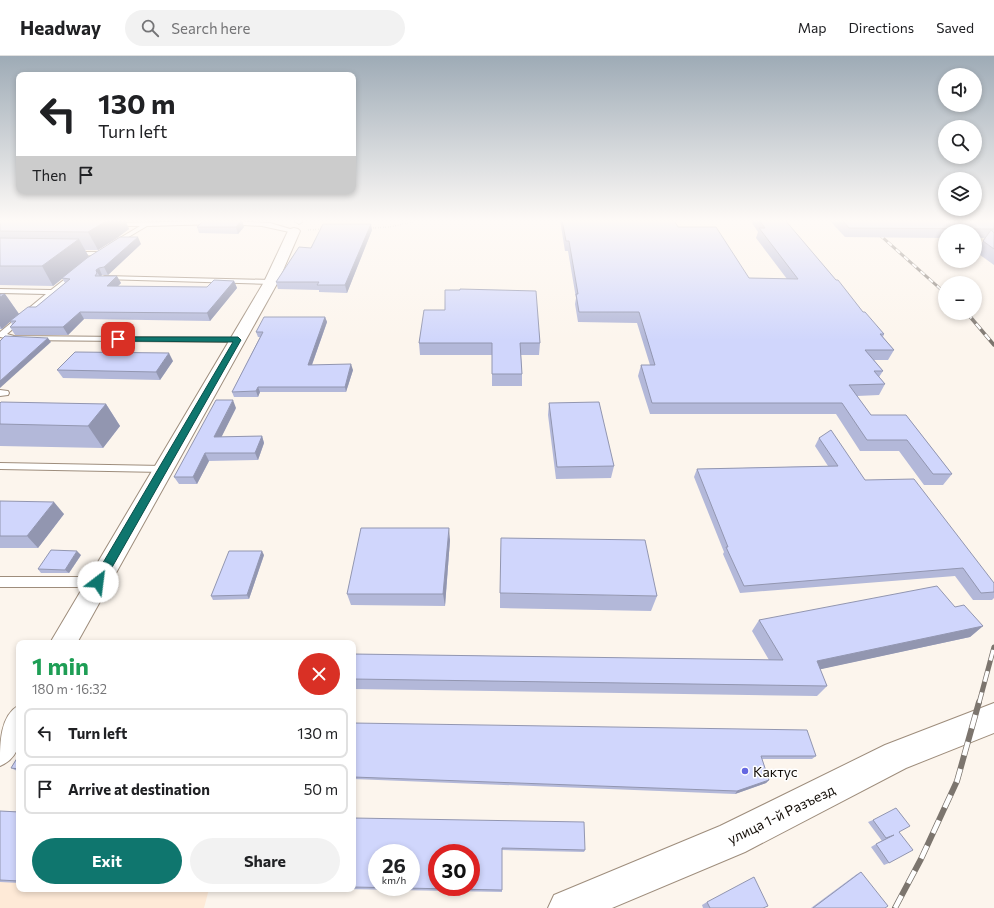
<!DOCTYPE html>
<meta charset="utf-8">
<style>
:root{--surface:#fff;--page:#f2f2f2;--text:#202124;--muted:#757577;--line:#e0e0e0;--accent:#0f766e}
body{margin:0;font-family:Commissioner,sans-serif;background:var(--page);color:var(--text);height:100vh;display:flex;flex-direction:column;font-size:15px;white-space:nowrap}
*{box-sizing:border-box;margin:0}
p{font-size:13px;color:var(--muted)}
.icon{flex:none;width:22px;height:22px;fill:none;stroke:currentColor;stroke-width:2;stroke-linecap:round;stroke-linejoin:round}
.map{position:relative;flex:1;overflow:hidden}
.drawer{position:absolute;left:16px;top:584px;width:340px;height:252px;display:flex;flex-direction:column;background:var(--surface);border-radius:8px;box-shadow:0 2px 6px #0003}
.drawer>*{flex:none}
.guide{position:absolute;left:16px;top:16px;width:340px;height:122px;border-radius:8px;box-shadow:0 2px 6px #0003;background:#fff;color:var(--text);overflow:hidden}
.fabs{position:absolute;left:938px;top:12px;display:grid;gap:8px}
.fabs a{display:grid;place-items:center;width:44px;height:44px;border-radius:50%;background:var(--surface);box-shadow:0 2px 6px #0003;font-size:20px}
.speed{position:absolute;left:368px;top:788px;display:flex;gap:8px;font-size:20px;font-weight:700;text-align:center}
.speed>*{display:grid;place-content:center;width:52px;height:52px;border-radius:50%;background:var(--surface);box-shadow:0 2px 6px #0003;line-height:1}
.speed small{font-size:10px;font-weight:400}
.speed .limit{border:6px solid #d22;background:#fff;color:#111}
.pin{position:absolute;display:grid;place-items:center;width:34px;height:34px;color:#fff;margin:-17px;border-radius:8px;box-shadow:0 2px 6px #0006}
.me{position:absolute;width:44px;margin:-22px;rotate:30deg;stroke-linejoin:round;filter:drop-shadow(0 0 3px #0008)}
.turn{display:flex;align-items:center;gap:14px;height:84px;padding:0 16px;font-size:18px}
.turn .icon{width:52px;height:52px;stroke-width:2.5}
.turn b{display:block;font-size:28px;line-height:34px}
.then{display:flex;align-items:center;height:38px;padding:0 16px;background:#0003;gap:8px;font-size:15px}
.round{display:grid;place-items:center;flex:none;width:42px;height:42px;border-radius:21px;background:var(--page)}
.head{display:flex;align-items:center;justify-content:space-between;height:68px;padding:0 16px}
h1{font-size:24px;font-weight:700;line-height:30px;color:#1e9e55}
.cta{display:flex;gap:8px;margin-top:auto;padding:8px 16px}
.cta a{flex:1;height:46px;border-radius:24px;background:var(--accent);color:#fff;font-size:16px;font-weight:700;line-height:46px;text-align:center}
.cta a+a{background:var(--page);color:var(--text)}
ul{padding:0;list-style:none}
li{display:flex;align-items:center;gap:12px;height:50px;margin:0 8px 6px;padding:0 8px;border:2px solid var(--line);border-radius:8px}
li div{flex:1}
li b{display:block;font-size:15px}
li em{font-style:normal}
header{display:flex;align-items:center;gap:24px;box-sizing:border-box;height:56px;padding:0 20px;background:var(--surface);border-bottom:1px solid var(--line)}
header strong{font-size:19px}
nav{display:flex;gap:22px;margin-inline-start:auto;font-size:14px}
.search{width:280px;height:36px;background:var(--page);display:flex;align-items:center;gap:10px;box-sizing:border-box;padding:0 14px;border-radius:22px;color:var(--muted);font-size:15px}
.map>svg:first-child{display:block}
</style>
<header>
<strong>Headway</strong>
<div class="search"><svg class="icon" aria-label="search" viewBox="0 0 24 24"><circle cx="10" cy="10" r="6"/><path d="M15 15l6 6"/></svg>Search here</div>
<nav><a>Map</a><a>Directions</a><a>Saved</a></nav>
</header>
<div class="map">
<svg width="994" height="852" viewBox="0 0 994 852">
<rect width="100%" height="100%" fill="#fcf5ed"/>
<!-- built -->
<polygon fill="#feead7" points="0,791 19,791 19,833 209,833 204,852 0,852"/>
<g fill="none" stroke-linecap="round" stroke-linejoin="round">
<defs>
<g id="service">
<polygon points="293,164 300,164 302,166 299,168"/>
<polygon points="214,165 217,167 216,168 147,170 115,189 110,188 140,170 112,170 111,169 114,167"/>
<polygon points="230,165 270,167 297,175 294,177 262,170 228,168 227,167"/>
<polygon points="98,196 101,198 100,199 74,200 71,198 74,196"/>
<polygon points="74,216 77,218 76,219 7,278 14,280 238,282 242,284 238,286 14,284 0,281 0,276 46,238 0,237 0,233 51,234"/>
<polygon points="105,220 271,224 274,226 271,228 103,223 103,221"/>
<polygon points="0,334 8,335 9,337 8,339 0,340"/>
<polygon points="0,407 163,410 168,413 163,416 0,413"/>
<polygon points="0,521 98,521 102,523 104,526 102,529 98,531 0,531"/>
</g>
<g id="minor">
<polygon points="294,172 298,173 300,175 278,226 77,587 50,587 264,226 288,175 290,173"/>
<path d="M19,649c0,24 7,50 -19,61 0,-24 0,-50 19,-61z"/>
</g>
<polygon id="secondary" points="994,647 994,677 906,712 745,796 612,852 548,852 554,839 720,770 885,689"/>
</defs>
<!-- service casing -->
<use href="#service" stroke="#9e8d7c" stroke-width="2"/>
<!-- minor casing -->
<use href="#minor" stroke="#9e8d7c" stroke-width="2"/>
<!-- secondary casing -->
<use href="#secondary" stroke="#9e8d7c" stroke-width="2"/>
<!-- path -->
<g stroke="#938c85" stroke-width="1.5" stroke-dasharray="0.5 2" stroke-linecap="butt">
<polyline points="368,172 390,171 419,164"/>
<polyline points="308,174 323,173"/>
</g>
<!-- service -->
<use href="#service" fill="#fff" fill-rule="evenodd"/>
<!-- minor -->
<use href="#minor" fill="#fff" fill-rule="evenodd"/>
<!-- secondary -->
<use href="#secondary" fill="#fff" fill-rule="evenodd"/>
<defs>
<polyline id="rail-far3" points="863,164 945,237"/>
<polyline id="rail-far2" points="967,257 994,289"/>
<polyline id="rail-far1" points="979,647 994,591"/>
<polyline id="rail" points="895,852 921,803 957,725 979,646"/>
</defs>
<!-- rail-far3 casing -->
<use href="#rail-far3" stroke="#7c756e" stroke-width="3"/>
<!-- rail-far2 casing -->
<use href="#rail-far2" stroke="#7c756e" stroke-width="3.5"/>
<!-- rail-far1 casing -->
<use href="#rail-far1" stroke="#7c756e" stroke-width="5"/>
<!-- rail casing -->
<use href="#rail" stroke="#7c756e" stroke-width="6"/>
<!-- rail-far3 -->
<use href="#rail-far3" stroke="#fff" stroke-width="2" stroke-dasharray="5.5" stroke-linecap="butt"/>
<!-- rail-far2 -->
<use href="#rail-far2" stroke="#fff" stroke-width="2.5" stroke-dasharray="7" stroke-linecap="butt"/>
<!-- rail-far1 -->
<use href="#rail-far1" stroke="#fff" stroke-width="3.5" stroke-dasharray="11" stroke-linecap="butt"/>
<!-- rail -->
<use href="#rail" stroke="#fff" stroke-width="4.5" stroke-dasharray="14" stroke-linecap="butt"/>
</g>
<!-- wall -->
<g fill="#b3b8d9">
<polygon points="0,164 125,164 129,173 117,182 98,194 85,194 89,201 141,188 108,219 102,219 101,220 121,227 118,230 207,231 234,225 237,232 210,265 84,263 68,279 15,279 10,271 12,268 10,265 2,273 0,273 0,238 5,238 19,258 36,251 65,227 62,222 68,218 53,230 0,229"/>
<polygon points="242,164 244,171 238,178 199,177 197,171"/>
<polygon points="560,164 674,164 678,171 749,222 787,223 756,182 758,176 750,164 785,164 863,256 884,278 883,281 894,294 888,304 874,304 883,315 879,321 885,328 879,339 857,340 871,359 906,359 952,418 943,429 924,429 899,395 860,395 836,358 650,358 638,320 641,309 650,309 637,267 578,266 575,248 576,242 568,195 565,195"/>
<polygon points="829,164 994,164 994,209 976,196 985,182 975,182 975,175 945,175 945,182 845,181"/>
<polygon points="372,174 347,237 319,236 319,234 278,233 276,226 311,192"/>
<polygon points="325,261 327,266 312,309 353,314 346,336 260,336 258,341 234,341 232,336 260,281 258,281 256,276"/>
<polygon points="419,287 540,287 539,299 521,299 522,318 522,330 492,330 492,299 420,299"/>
<polygon points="173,305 160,324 63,322 57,314"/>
<polygon points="0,347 106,348 120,370 103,392 0,390"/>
<polygon points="549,347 614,410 611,422 556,423 548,359"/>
<polygon points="236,352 221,381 262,380 264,387 258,404 209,405 197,428 179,428 174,421"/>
<polygon points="819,382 865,424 994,527 994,542 992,544 973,544 955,520 740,537 723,498 724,496 694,421 697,413 828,410 815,390"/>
<polygon points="0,445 64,458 38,492 0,492"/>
<polygon points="450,484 445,550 351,549 347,538"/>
<polygon points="81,499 69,517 41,517 38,513"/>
<polygon points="264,499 249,543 213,544 211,540"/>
<polygon points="500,537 657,540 651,555 500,552"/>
<polygon points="955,551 983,570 970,581 820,613 827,630 817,640 353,633 353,598 769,604 752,575 759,564"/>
<polygon points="353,667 816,700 812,703 762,703 769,724 766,727 735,738 353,723"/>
<polygon points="19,699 19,715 17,715 11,712"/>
<polygon points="0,755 19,756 19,827 0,826"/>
<polygon points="353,762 585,794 584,796 502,794 502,836 346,833 353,833"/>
<polygon points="873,764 899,776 889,807 884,809 871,791 886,782 882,785 868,766"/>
<polygon points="861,816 885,852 811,852 857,818"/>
<polygon points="707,846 763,852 703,852 702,849"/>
</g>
<!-- shaded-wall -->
<g fill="#9296b0">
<polygon points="108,164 125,164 129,173 117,182 98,194 88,176"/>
<polygon points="242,164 244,171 238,178 236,171"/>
<polygon points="371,168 372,174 347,237 345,229"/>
<polygon points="138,181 141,188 108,219 104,211"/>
<polygon points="79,183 89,201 53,230 42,210"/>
<polygon points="99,212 102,219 100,221 96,214"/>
<polygon points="117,220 121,227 111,237 107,230"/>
<polygon points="234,225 237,232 210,265 207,257"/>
<polygon points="5,238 19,258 2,273 0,270 0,241"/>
<polygon points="80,256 84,263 68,279 63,271"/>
<polygon points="325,261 327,266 310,314 308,309"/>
<polygon points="48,282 51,286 0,332 0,325"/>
<polygon points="169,297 173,305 160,324 156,316"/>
<polygon points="351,308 353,314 346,336 345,331"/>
<polygon points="258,331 260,336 258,341 256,335"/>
<polygon points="233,344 236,352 218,388 214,381"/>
<polygon points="106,348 120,370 103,392 88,370"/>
<polygon points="262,380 264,387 258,404 255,397"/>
<polygon points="205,397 209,405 197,428 193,421"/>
<polygon points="54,446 64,458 38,492 27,480"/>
<polygon points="449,472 450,484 445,550 443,538"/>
<polygon points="77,495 81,499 69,517 65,514"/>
<polygon points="262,495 264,499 249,543 247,539"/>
<polygon points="983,570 970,581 808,616 817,605"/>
<polygon points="769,724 766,727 735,738 737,735"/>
</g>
<!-- building -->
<g fill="#d0d6fc" stroke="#9296b0" fill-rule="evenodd">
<polygon points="0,164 108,164 88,176 0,175"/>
<polygon points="242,164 236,171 197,171 203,165"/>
<polygon points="562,164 674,164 678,171 716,171 749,222 798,223 759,172 765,172 759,164 785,164 836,224 838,224 863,256 865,256 884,278 880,278 894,294 865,294 883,315 874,315 885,328 849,329 871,359 906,359 952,418 933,418 907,384 867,384 842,347 652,347 641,309 655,309 639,256 579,256 576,238 578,238 569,185 566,185"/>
<polygon points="842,164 994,164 994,173 849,172"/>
<polygon points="323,168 371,168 345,229 317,229 319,226 276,226 299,191 311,192"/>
<polygon points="991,174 994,177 994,193 983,185"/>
<polygon points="120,181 138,181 104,211 99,212 96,214 97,217 95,220 117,220 107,230 207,231 214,224 234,225 207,257 80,256 63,271 10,271 16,265 10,265 28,251 36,251 70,223 62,222 87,202"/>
<polygon points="0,182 79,183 42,210 0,210"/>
<polygon points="460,233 536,235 540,287 520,287 522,318 492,318 492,287 419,287 424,254 445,254 445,234 460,234"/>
<polygon points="0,238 5,238 0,241"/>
<polygon points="264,261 325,261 308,309 351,308 345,331 258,331 256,335 232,336 263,276 256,276"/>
<polygon points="5,280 48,282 0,325 0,285"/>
<polygon points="75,296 169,297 156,316 57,314"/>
<polygon points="216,344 233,344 214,381 262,380 255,397 205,397 193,421 174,421"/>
<polygon points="1,346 106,348 88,370 0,368 0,347"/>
<polygon points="599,346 614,410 557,411 549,347"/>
<polygon points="831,374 865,424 914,423 994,527 994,536 981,537 963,512 744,530 726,491 728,491 697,413 838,410 819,382"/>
<polygon points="0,445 54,446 27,480 0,480"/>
<polygon points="361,472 449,472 443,538 347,538"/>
<polygon points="501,482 645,484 657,540 500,537"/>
<polygon points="51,494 77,495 65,514 38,513"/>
<polygon points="229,495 262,495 247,539 211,540"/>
<polygon points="937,530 955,551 964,549 983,570 817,605 827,630 353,623 353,598 783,604 759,564"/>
<polygon points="353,667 807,674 816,700 761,700 769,724 737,735 353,721"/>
<polygon points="19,699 19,713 11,712"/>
<polygon points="896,752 910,770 899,776 913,794 889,807 876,788 894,779 886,782 873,764"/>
<polygon points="0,755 19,756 19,825 0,824"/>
<path d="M353,762l231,4 1,28 -83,-2v42l-149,-3zM377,797h34v34h-34zM437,797h34v34h-34z"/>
<polygon points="861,816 888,850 885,852 813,852"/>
<polygon points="754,821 768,850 763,852 710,852 707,846"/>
</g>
<!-- sky -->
<linearGradient id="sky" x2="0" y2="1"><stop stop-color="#9eabb6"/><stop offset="0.58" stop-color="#fefaf7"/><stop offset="1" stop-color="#fefaf7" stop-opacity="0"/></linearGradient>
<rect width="994" height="284" fill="url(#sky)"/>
<!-- route -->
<polygon fill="#0f766e" stroke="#0a4d48" points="116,281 238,281 241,284 102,529 98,530 94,529 93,526 94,522 233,286 118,285 116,284"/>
<!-- markers -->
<circle fill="#6568e1" stroke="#fff" stroke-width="1.5" cx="745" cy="715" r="4"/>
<g text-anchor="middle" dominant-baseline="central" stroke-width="3" stroke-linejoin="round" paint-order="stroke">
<!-- near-poi labels -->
<g font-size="14" fill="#130d07" stroke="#fff" text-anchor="start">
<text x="753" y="715">Кактус</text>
</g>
<!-- near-street labels -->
<g font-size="14" fill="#130d07" stroke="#fff">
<text transform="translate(781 758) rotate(-26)">улица 1-й Разъезд</text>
</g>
</g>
</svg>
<div class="fabs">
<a><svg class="icon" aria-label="sound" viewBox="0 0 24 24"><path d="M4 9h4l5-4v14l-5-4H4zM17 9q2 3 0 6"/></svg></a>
<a><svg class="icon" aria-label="search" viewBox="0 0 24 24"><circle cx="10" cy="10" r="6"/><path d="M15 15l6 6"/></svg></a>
<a><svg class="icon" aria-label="layers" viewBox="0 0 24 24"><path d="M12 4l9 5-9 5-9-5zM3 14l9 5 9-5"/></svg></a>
<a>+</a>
<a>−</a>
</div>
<div class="speed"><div>26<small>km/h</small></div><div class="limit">30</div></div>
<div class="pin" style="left:118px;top:283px;background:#d93025"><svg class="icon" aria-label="arrive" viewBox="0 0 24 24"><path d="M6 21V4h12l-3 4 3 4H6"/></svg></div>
<svg class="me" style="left:98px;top:526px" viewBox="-20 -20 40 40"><circle r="19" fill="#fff"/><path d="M0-13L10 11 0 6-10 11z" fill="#0f766e"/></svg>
<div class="guide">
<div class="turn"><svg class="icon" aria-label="left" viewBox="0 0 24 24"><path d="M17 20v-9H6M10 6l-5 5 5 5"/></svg><div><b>130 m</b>Turn left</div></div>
<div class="then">Then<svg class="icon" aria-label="arrive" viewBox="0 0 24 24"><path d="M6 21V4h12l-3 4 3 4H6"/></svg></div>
</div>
<section class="drawer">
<div class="head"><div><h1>1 min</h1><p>180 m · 16:32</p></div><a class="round" style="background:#d93025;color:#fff"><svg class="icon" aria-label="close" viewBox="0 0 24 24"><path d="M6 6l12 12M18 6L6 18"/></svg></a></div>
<ul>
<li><svg class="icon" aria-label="left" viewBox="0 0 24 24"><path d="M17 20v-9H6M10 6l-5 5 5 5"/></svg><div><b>Turn left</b></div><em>130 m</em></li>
<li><svg class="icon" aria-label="arrive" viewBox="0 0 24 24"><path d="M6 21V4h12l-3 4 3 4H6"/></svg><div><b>Arrive at destination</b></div><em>50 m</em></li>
</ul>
<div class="cta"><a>Exit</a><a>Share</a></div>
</section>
</div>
